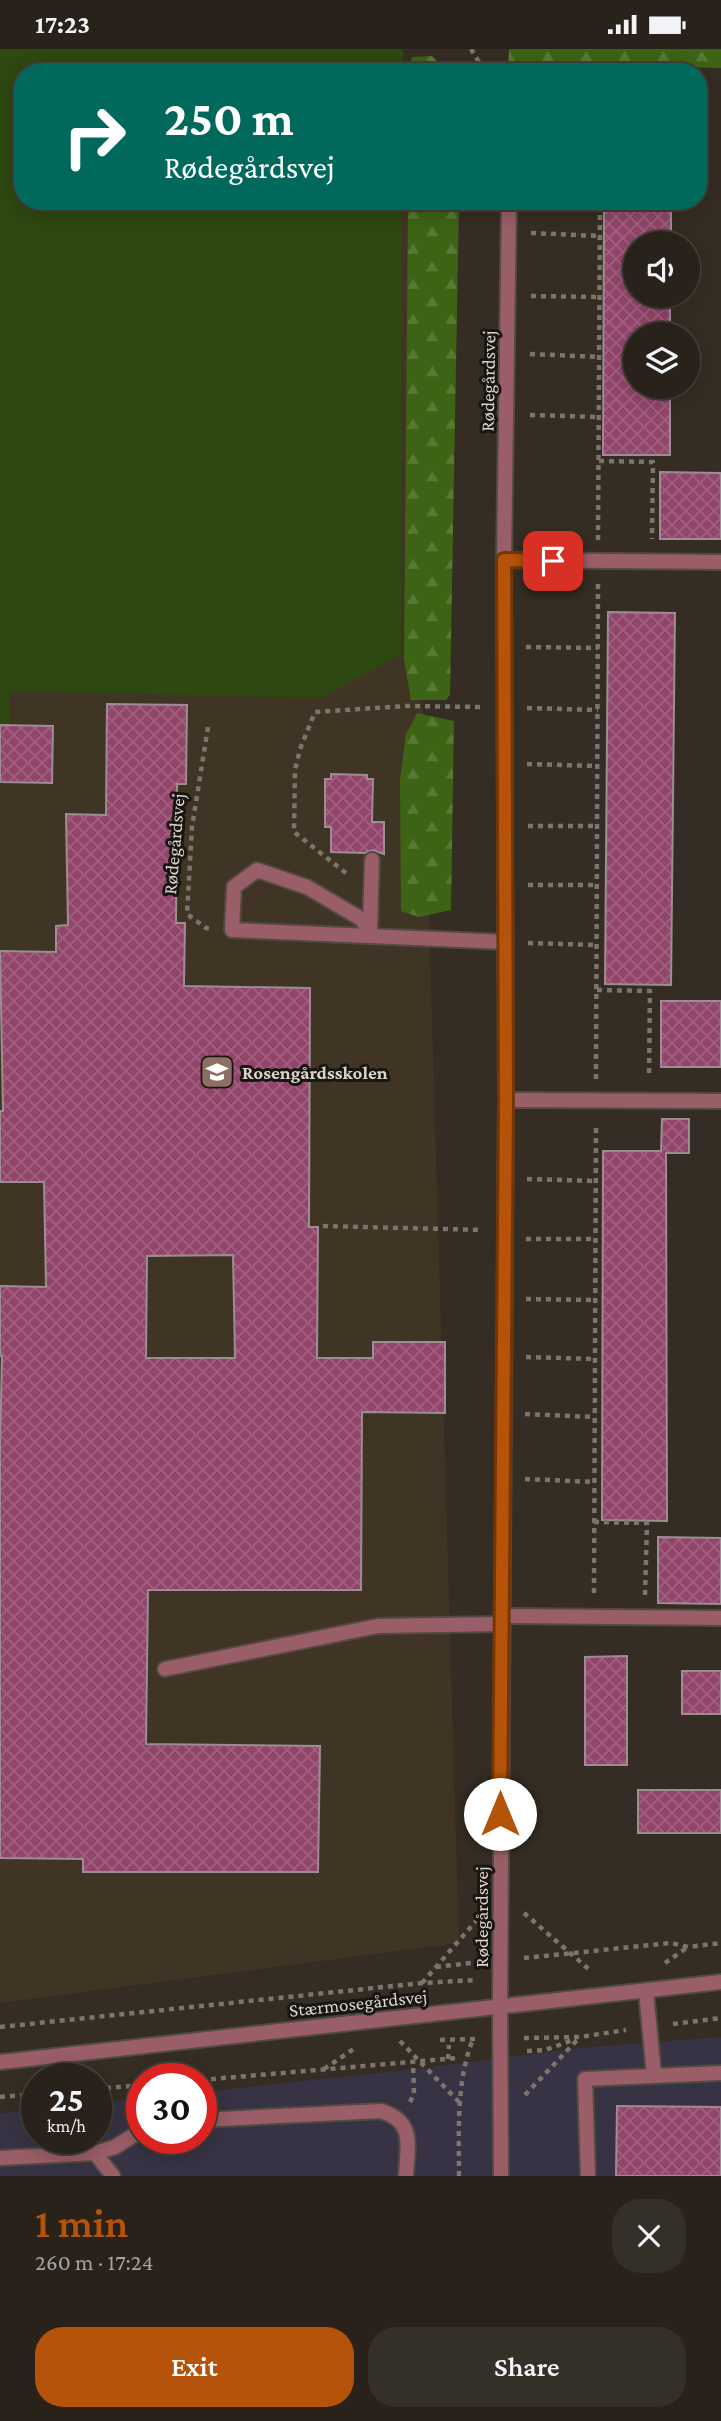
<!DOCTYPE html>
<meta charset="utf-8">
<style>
:root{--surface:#28221a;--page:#342f27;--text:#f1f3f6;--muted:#a5a4a2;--line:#443f39;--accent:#b45309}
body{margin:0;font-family:"Crimson Pro",serif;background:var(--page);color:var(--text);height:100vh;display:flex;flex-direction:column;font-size:26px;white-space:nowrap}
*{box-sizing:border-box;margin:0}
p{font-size:23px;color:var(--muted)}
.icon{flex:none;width:38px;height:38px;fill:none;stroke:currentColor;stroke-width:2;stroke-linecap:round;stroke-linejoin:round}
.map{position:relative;height:2127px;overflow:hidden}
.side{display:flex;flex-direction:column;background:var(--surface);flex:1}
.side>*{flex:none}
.banner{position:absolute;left:14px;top:14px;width:693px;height:147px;border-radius:28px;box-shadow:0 4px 18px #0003,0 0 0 2px var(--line);background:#00695c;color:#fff;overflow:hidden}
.fabs{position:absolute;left:623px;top:182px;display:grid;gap:14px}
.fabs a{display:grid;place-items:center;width:77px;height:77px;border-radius:50%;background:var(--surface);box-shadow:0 4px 18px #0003,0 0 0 2px var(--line);font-size:35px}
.speed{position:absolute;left:21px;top:2014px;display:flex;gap:14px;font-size:35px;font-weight:700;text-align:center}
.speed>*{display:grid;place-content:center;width:91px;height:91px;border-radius:50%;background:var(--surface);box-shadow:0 4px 18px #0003,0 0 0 2px var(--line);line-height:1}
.speed small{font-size:18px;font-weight:400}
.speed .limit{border:10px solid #d22;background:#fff;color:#111}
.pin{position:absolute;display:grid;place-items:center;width:60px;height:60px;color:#fff;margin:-30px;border-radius:14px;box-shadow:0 4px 10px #0006}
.me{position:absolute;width:77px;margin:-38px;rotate:0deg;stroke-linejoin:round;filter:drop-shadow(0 0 5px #0008)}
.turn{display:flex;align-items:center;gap:24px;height:147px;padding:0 35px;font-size:32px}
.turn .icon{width:91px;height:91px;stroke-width:2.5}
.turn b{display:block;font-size:49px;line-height:60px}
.round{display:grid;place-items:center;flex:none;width:74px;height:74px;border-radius:28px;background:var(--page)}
.head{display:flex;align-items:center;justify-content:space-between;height:119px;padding:0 35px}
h1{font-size:42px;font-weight:600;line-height:52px;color:var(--accent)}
.button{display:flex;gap:14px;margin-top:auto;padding:14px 35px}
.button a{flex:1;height:80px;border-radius:28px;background:var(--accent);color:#fff;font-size:28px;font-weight:600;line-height:80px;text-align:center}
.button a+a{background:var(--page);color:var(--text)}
.status{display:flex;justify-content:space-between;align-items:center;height:49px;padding:0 35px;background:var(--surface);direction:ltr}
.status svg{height:19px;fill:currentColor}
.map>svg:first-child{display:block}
</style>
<div class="status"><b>17:23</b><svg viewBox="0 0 49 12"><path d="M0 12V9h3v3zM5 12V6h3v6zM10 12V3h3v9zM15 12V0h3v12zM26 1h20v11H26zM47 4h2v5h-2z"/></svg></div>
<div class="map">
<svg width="721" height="2127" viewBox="0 0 721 2127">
<defs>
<pattern id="forest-firs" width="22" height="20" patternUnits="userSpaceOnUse" patternTransform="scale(1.75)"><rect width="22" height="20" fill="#3d6314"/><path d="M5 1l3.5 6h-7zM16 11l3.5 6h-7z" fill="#587835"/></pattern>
<pattern id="building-cross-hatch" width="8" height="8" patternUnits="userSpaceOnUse" patternTransform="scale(1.75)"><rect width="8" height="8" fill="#92456b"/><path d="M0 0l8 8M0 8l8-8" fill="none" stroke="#a15f7f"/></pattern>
</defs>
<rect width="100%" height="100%" fill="#352d23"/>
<!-- commercial -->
<polygon fill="#373344" points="721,1988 721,2127 0,2127 0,2064 37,2061 37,2090 96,2090 96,2054 142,2049 142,2090 201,2090 201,2043 407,2021 579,1999"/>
<!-- built -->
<polygon fill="#403525" points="0,0 403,0 404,23 23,23 23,152 408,152 459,1894 0,1954"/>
<!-- green -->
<polygon fill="#2d4810" points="0,0 403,0 403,23 23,23 23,152 402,152 401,606 320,649 9,642 9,675 0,675"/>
<!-- forest -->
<g fill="url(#forest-firs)">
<polygon points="509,0 721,0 721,19 596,16 547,23 508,23"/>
<polygon points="432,7 447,23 409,23 412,8"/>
<polygon points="408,152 459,152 450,646 446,651 411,651 404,610"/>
<polygon points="417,664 454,672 451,861 419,868 401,862 400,731 406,685"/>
</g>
<!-- building -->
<g fill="url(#building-cross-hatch)" stroke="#9c8d93" stroke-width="2" fill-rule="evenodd">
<polygon points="604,152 671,152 671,194 635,194 635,247 670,247 670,285 635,285 635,338 670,338 670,406 603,406"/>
<polygon points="660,423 721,424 721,490 660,490"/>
<polygon points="608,563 675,564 671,936 605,935"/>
<path d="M107,655l80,1 -1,79h-9l-1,139h9l-1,63 126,2 -1,239h9l-1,131h56v-16h72v71l-83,-1 -1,178h-213l-2,154 174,2 -2,126h-235v-13l-83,-1v-412l2,-90h-2v-70l46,1 -2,-105h-44v-71h3l-3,-160 56,1v-26l12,-1 -2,-111 40,1zM233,1206l2,103h-89l1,-102z"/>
<polygon points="0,676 53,677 52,734 0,733"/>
<polygon points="331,725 367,726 367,730 373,730 372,773 384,773 384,805 373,801 365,804 331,803 331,778 325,778 325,730 331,730"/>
<rect x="661" y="952" width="60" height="66"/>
<polygon points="662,1070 689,1070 689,1104 666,1104 667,1472 602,1471 603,1102 661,1102"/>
<polygon points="658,1488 721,1489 721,1555 658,1554"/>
<polygon points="627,1607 627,1716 585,1716 585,1608"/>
<rect x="682" y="1622" width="39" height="43"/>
<rect x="638" y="1741" width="83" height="43"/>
<polygon points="617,2057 721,2058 721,2127 616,2127"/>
</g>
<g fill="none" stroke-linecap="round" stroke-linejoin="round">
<defs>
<g id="service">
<polyline points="370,880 372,811"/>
<polyline points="369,887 363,871 307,838 257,821 234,838 232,881 506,893"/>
<polyline points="165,1620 378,1577 502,1575"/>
<polyline points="646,1942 654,2026"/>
<path d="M201,2071l180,-9c35,11 26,35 25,65"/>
<polyline points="95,2104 113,2127"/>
<polyline points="0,2109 95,2104 115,2098 142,2081"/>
<polyline points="588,2127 585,2030 721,2024"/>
</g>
<g id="minor">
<polyline points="504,511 721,513"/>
<polyline points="506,1051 721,1052"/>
<polyline points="502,1567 721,1569"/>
<polyline points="500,1958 506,1051 504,511 509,152"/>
</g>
<g id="tertiary">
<polyline points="500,1958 501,2127"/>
<polyline points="0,2013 721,1933"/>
</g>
</defs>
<!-- service casing -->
<use href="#service" stroke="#534b42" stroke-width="18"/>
<!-- minor casing -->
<use href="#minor" stroke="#534b42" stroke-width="18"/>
<!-- tertiary casing -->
<use href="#tertiary" stroke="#534b42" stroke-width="18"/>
<!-- path -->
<g stroke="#7b756c" stroke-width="4.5" stroke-dasharray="5 5" stroke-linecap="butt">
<polyline points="471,0 485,23"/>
<polyline points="531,184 600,187"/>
<polyline points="531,247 600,248"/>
<polyline points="530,305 600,308"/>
<polyline points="530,366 599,368"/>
<polyline points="599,412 653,413 652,490"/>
<polyline points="598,491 600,152"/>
<polyline points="526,598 598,599"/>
<polyline points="527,659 598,661"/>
<polyline points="208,678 192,778 187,865 206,879 211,880"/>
<polyline points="527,715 598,717"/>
<polyline points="528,777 597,777"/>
<polyline points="346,824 294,783 295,721 300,700 315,663 406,657 483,658"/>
<polyline points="528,836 597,836"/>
<polyline points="528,894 597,896"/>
<polyline points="597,941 650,942 649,1028"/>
<polyline points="596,1030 598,535"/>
<polyline points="527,1130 596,1132"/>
<polyline points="323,1177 483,1181"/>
<polyline points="526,1190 595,1190"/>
<polyline points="526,1250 595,1251"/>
<polyline points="526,1308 595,1310"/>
<polyline points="525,1365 594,1368"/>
<polyline points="525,1430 594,1433"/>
<polyline points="594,1473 647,1474 645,1546"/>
<polyline points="594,1544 596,1074"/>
<polyline points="524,1864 592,1923"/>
<polyline points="524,1909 671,1894 688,1898 721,1894"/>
<polyline points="665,1914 688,1898"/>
<polyline points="436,1918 479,1913"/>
<polyline points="422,1934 476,1872"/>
<polyline points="673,1975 721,1969"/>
<polyline points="0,1978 422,1934 476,1931"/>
<polyline points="524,1989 580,1988 626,1981"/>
<polyline points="440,1991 477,1990"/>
<polyline points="400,1992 459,2053"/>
<polyline points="527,2002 545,2001 576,1990"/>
<polyline points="448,2010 449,1996"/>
<polyline points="324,2020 355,1999"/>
<polyline points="201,2031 457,2009"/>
<polyline points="96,2040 142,2036"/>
<polyline points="525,2046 579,1989"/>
<polyline points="0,2048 37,2045"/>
<polyline points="410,2053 414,2045 413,2012"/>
<path d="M459,2127c0,-46 -3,-94 14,-137"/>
</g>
<!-- service -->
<use href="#service" stroke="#995e67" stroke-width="14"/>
<!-- minor -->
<use href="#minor" stroke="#995e67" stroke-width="14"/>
<!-- tertiary -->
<use href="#tertiary" stroke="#995e67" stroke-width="14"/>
</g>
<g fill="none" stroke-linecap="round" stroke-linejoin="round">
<defs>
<polyline id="route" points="500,1765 506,1052 504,511 553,512"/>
</defs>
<!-- route casing -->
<use href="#route" stroke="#753606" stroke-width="18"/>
<!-- route -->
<use href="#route" stroke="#b45309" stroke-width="12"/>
</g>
<!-- icons -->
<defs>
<symbol id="school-square" viewBox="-11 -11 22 22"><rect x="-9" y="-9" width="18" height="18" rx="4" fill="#8d6e63" stroke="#191612"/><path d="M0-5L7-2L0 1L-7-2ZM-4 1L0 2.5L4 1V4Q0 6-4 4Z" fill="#fff"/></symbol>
</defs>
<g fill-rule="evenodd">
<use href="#school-square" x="198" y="1004" width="38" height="38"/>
</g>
<g text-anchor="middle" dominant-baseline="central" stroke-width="6" stroke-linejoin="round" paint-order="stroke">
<!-- street labels -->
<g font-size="19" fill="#d9d5ce" stroke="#191612">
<text transform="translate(488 332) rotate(-89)">Rødegårdsvej</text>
<text transform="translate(174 795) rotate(-85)">Rødegårdsvej</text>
<text transform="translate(481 1868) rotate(-90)">Rødegårdsvej</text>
<text transform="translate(358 1954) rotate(-6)">Stærmosegårdsvej</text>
</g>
<!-- poi labels -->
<g font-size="19" font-weight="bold" fill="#d9d5ce" stroke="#191612" text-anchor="start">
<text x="242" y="1023">Rosengårdsskolen</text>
</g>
</g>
</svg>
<div class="fabs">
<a><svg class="icon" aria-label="sound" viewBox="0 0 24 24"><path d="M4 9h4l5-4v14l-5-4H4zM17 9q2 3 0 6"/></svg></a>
<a><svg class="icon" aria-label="layers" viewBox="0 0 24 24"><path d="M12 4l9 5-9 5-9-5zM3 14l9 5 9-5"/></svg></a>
</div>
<div class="speed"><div>25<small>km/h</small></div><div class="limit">30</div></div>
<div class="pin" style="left:553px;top:512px;background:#d93025"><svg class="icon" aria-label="arrive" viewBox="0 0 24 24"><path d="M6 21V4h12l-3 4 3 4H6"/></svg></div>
<svg class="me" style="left:500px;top:1765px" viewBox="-20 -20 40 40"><circle r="19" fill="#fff"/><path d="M0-13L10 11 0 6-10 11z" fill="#b45309"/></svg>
<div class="banner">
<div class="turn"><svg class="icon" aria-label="right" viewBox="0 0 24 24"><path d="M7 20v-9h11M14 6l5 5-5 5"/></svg><div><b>250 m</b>Rødegårdsvej</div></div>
</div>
</div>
<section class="side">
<div class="head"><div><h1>1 min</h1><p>260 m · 17:24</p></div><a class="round"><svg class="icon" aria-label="close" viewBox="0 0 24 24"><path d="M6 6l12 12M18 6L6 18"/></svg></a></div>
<div class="button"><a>Exit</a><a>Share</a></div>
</section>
